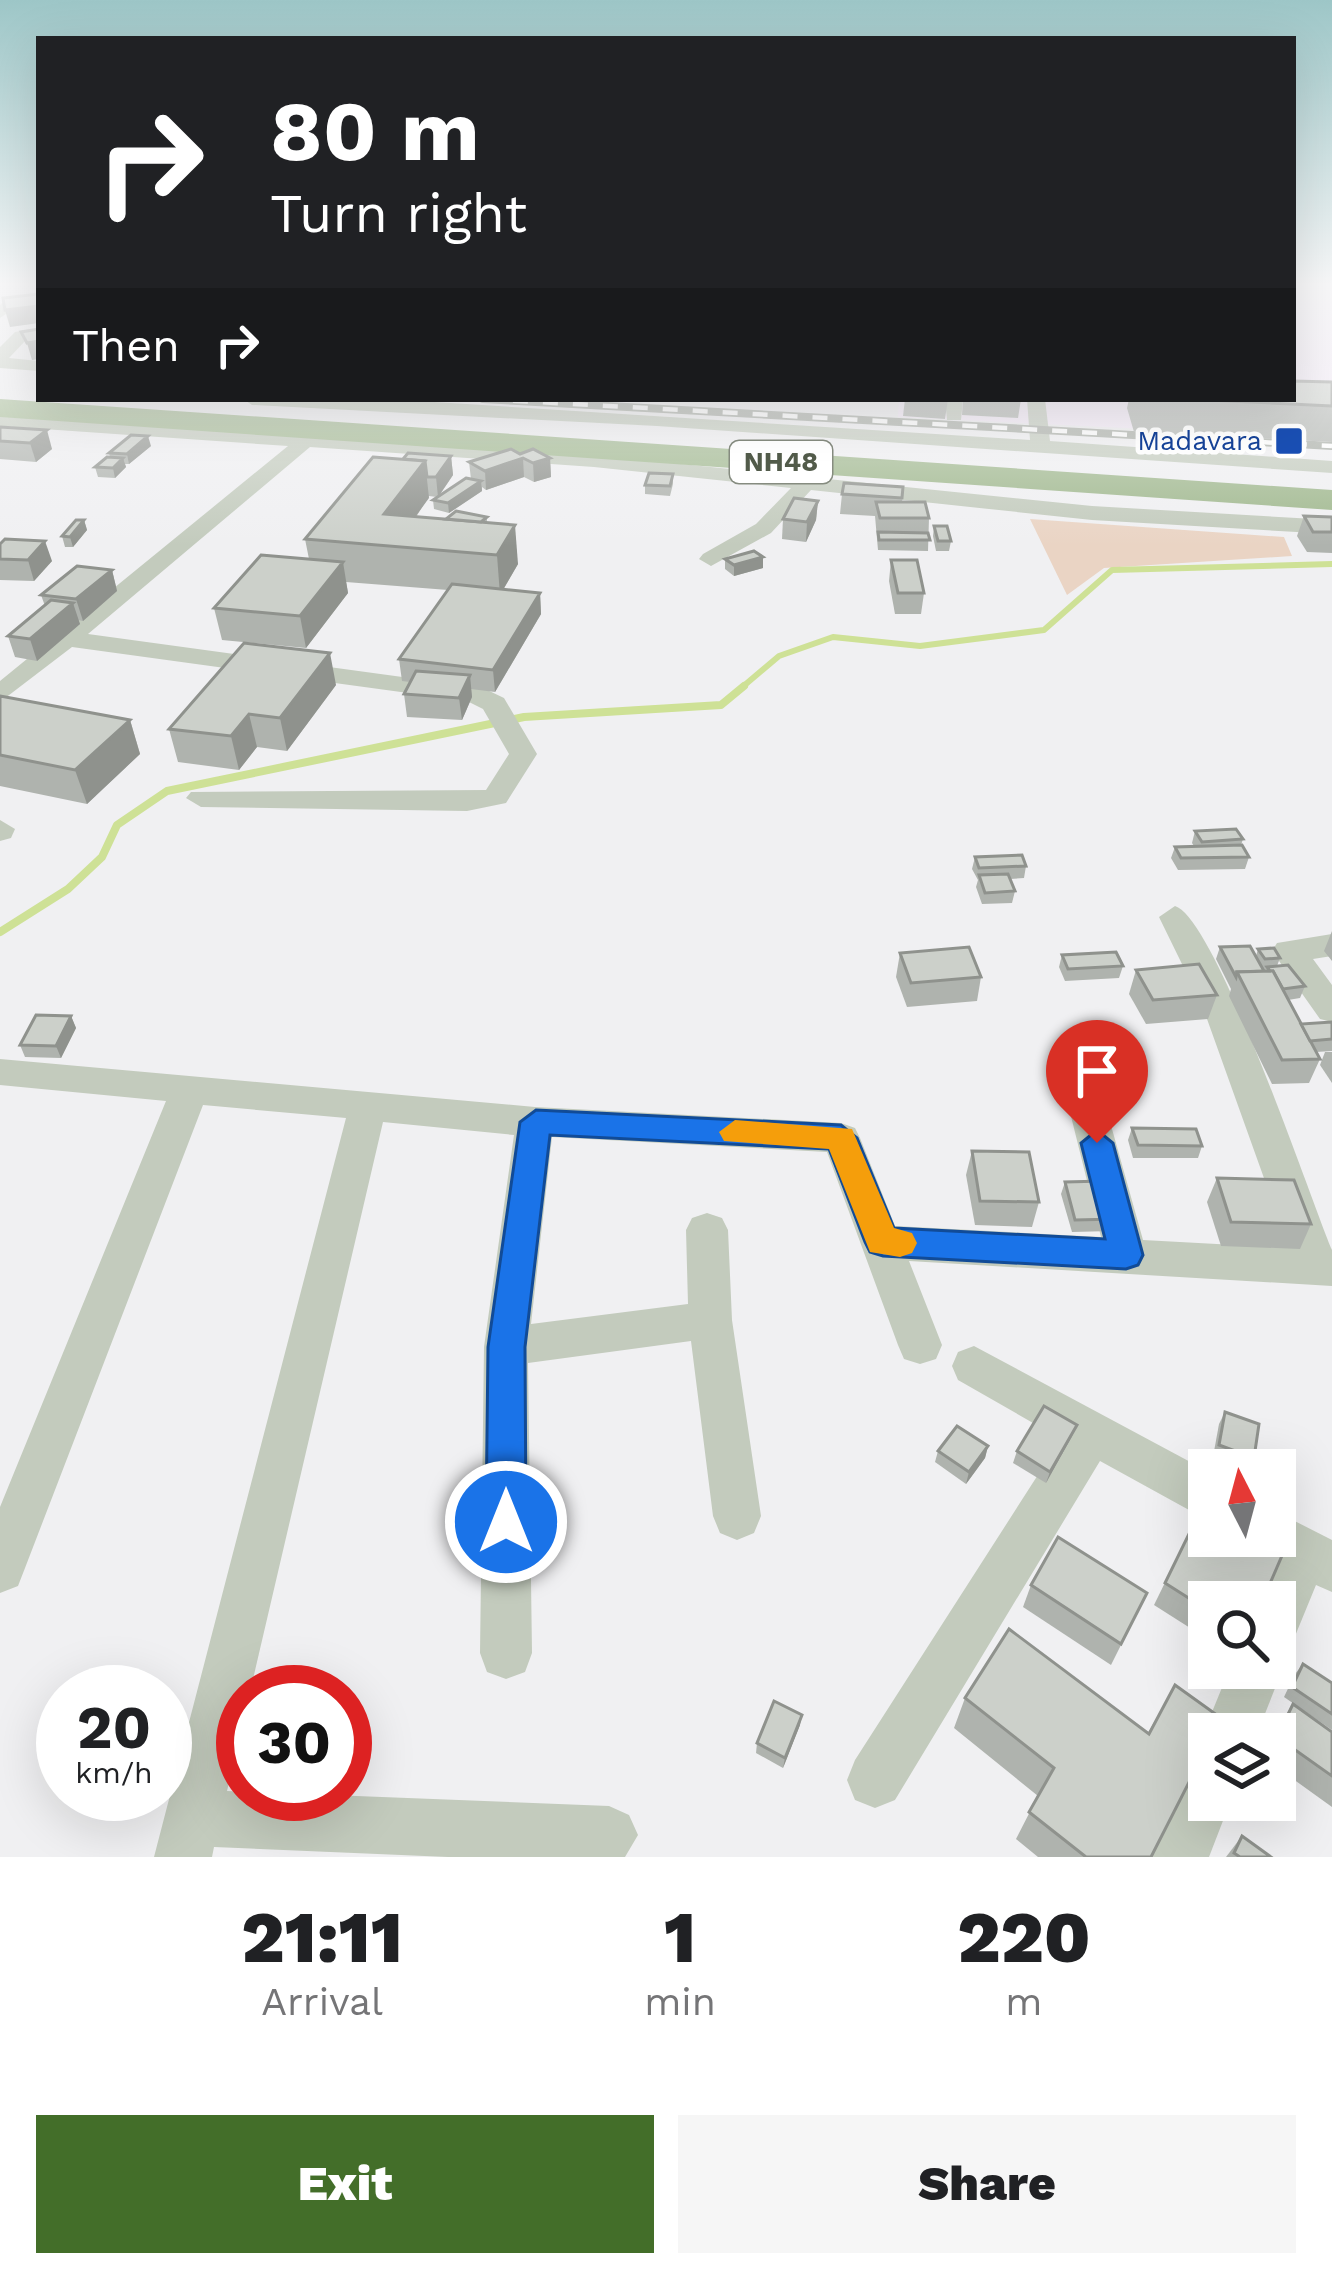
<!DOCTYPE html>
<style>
:root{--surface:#fff;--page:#f6f6f6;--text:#202124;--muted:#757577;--accent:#436e29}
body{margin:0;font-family:"Work Sans",sans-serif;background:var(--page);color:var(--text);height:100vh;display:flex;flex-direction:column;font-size:45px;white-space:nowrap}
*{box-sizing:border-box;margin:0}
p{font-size:39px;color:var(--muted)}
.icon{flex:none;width:66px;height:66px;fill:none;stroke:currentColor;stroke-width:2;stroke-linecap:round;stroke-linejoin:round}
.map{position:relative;height:1857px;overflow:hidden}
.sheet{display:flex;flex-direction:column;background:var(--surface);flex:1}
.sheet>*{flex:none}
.top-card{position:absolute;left:36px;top:36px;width:1260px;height:366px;border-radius:0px;box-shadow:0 12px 48px #0002;background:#202124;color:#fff;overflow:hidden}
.needle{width:78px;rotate:354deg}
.tools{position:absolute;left:1188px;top:1449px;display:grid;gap:24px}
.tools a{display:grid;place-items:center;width:108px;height:108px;border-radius:0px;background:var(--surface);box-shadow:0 12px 48px #0002;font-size:60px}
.speed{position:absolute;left:36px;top:1665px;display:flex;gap:24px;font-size:60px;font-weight:700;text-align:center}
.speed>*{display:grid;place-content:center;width:156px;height:156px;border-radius:50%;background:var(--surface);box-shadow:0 12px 48px #0002;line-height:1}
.speed small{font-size:30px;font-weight:400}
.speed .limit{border:18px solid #d22;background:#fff;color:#111}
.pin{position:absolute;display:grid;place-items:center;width:102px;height:102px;color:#fff;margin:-123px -51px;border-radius:50% 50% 50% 0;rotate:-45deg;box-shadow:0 0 12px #0007}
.pin .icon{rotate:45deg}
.me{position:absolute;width:132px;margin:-66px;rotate:0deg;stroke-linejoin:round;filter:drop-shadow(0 0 9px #0008)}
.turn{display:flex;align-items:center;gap:42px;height:252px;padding:0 36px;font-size:54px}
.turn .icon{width:156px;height:156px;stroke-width:2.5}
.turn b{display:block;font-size:84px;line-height:102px}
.then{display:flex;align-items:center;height:114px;padding:0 36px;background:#0003;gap:24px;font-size:45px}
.eta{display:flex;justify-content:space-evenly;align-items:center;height:204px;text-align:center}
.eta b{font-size:72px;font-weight:800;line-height:84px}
.action{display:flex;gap:24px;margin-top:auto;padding:24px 36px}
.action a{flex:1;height:138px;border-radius:0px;background:var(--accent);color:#fff;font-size:48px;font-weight:800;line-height:138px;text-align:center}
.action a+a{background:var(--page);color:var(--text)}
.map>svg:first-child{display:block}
</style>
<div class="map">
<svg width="1332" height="1857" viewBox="0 0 1332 1857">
<rect width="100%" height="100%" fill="#f0f0f2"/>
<!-- commercial -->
<polygon fill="#f6ecfa" points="1293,286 1332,286 1332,438 898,417 899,399 1293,399"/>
<!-- green -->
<polygon fill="#ead4c4" points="1030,519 1284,537 1292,556 1104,568 1067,595"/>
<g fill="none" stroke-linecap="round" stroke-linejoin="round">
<!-- stream-far1 -->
<polyline stroke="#cee196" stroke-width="6" points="740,689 779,656 833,637 920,646 1044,630 1112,570 1332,564"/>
<!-- stream -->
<polyline stroke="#cee196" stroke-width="8" points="0,932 68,889 102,857 117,825 167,791 524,717 721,705 744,686"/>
<!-- minor -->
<g fill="#c3cbbd" fill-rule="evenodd">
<polygon points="39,292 39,302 19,305 0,318 0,305 8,298"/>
<polygon points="39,328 39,338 26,340 9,358 39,361 39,371 0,368 0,347 15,332"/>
<polygon points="243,399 387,399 1030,440 1027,399 1045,399 1050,441 1332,461 1332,473 657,426 252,405"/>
<polygon points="945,399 963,399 961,420 947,420"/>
<polygon points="0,414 594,455 1092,506 1332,520 1332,534 1092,520 811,490 771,533 711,566 699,559 703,554 756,524 791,488 594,467 310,447 88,634 483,688 504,698 537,754 506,803 467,811 201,807 186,798 191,792 486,790 509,754 483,709 467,701 72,647 0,702 0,681 288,446 0,426"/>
<polygon points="0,820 15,829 11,838 0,841"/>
<path d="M1175,906c41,12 135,292 157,344v36l-423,-25 33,84 -6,14 -16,5 -16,-5 -6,-14 -71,-193 -275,-15 -21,187 157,-20 -2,-74 6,-12 15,-5 15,5 6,12 4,90 29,196 -7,17 -17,7 -17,-7 -7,-17 -22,-175 -163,22 4,290 -7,19 -19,7 -19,-7 -7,-19 4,-306 30,-212 -131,-13 -133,570h-7v32l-16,67 382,15 20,9 9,20 -13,22h-177l-234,-10 -2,10h-58l192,-739 -143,-13 -178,463 -7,18 -18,7v-86l166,-406 -166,-16v-26l535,48 306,16 14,5 5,10 35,88 206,11 -42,-169 5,-9h26l5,9 48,172 146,8 -87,-243 -43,-88z"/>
<polygon points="1332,934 1332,956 1313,959 1332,985 1332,1022 1320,1019 1272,951 1277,943"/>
<polygon points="974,1346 1209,1472 1209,1521 1100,1461 895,1800 875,1808 855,1800 847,1780 855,1760 1061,1439 958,1380 952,1366 958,1352"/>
<polygon points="1275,1511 1332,1540 1332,1592 1316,1585 1293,1641 1275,1649 1275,1602 1258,1602 1275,1562 1258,1552 1251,1536 1275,1536"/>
<polygon points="1275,1649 1283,1668 1257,1734 1209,1734 1209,1749 1203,1734 1230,1668 1275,1668"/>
<polygon points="1209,1757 1209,1800 1231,1800 1209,1857 1151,1857 1189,1765"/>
</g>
<!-- highway -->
<polygon fill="#a0b88e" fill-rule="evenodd" points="0,399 1332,490 1332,510 0,417"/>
<defs>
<polyline id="rail" points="483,399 1332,446"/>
</defs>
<!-- rail casing -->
<use href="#rail" stroke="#a5aaa2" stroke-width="8"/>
<!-- rail -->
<use href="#rail" stroke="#fff" stroke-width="4.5" stroke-dasharray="15" stroke-linecap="butt"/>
</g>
<!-- wall -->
<g fill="#afb3ae">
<polygon points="1332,382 1332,442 1134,432 1127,408 1129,399 1293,399"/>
<polygon points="905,399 948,399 945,419 903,416"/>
<polygon points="963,399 1021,399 1018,418 962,415"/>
<polygon points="0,427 52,449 36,462 0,459"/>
<polygon points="151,446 129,464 125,464 126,467 115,478 98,477 95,467 110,457 109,453"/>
<polygon points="520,454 550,458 551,477 534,482 524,477 486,490 482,487 482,491 449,513 434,509 433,500 437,497 429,496 416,517 446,519 487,517 487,523 518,564 503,590 540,593 541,614 495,692 471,689 472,697 462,720 407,717 404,694 410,682 402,681 399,659 448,590 346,582 348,593 306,648 222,640 214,608 309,559 305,539 403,459 451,456 453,475 439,496 471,479 469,462"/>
<polygon points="673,474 673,484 670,496 645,494 645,485"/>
<polygon points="903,487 902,502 929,518 928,551 878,550 875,516 840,514 842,494"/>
<polygon points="818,501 816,520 806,542 782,539 783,519"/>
<polygon points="1304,516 1332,517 1332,553 1307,552 1297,536"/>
<polygon points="84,520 87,530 73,547 65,547 62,536"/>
<polygon points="934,526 951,541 949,551 936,551 933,536"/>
<polygon points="0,544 52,561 34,581 0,580"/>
<polygon points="763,557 763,568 734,576 725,569 725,559"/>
<polygon points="891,560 924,593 921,614 895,614 889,581"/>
<polygon points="112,570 117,591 83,621 78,620 80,624 37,661 15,657 8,636 45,606 41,595"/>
<polygon points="336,685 287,751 257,747 239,770 178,762 169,729"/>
<polygon points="0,696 130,720 140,754 87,804 0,786"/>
<polygon points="1195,831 1243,839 1241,845 1249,857 1245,869 1178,870 1171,858 1175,847 1194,846 1192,843"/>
<polygon points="975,857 1026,866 1024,878 1010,879 1015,891 1012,903 982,904 976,887 978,880 972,869"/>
<polygon points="1332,931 1332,961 1324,951"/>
<polygon points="1220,947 1256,956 1258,949 1280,958 1277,966 1305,986 1300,998 1288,1000 1301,1024 1332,1022 1332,1051 1316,1052 1320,1059 1309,1083 1272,1084 1229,996 1231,989 1216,959"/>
<polygon points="900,953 981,977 977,1001 907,1007 896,977"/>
<polygon points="1062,955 1123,966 1119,978 1065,981 1059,967"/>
<polygon points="1136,970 1217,995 1208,1019 1146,1024 1129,994"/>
<polygon points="71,1016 76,1028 61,1058 25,1057 20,1045"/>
<polygon points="1325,1052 1332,1052 1332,1083 1320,1065"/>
<polygon points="1132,1128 1202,1146 1198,1158 1133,1158 1128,1140"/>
<polygon points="972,1151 1039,1202 1032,1227 975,1225 966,1175"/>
<polygon points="1217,1178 1311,1224 1300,1249 1221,1246 1207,1202"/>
<polygon points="1065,1182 1116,1219 1112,1231 1072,1232 1061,1194"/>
<polygon points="1225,1412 1254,1458 1248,1470 1213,1457 1219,1424"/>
<polygon points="1072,1436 1046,1483 1013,1463 1017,1451"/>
<polygon points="988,1446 985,1458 966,1484 935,1462 938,1451"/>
<polygon points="1209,1493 1209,1640 1154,1605"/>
<polygon points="1031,1585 1147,1593 1111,1665 1023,1607"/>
<polygon points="1303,1664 1332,1683 1332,1730 1284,1697 1295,1674"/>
<polygon points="1175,1685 1151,1857 1038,1857 1016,1839 1038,1796 954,1728 965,1698 1148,1733"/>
<polygon points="1293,1704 1332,1732 1332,1807 1275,1766 1275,1734 1273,1734"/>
<polygon points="800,1725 783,1768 756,1753 757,1743"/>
<polygon points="1242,1836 1271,1857 1226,1857"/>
</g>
<!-- shaded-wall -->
<g fill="#8f928d">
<polygon points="39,306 39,323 10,327 5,310"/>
<polygon points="39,341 39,359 32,360 27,343"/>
<polygon points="47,430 52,449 36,462 30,443"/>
<polygon points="148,436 151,446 129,464 127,454"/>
<polygon points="451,456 453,475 438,497 436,477"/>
<polygon points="123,458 126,467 115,478 113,468"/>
<polygon points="523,458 524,477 486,490 485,471"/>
<polygon points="550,458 551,477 534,482 533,463"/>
<polygon points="425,461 429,498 394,546 384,514"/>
<polygon points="481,481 482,491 449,513 448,503"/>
<polygon points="818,501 816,520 806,542 807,522"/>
<polygon points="84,520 87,530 73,547 70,537"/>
<polygon points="515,525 518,564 500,595 497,555"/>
<polygon points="45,541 52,561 34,581 28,560"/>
<polygon points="763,557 763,568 734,576 734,565"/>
<polygon points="343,562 348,593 306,648 300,616"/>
<polygon points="112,570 117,591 83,621 76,599"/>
<polygon points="540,593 541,614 495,692 493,670"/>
<polygon points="73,603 80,624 37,661 30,639"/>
<polygon points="330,653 336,685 287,751 280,718"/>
<polygon points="470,675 472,697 462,720 459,698"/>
<polygon points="249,714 257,747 239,770 231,736"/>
<polygon points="130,720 140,754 87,804 75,770"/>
<polygon points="71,1016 76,1028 61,1058 56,1046"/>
<polygon points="1077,1425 1072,1436 1046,1483 1050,1472"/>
<polygon points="988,1446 985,1458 966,1484 969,1472"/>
<polygon points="802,1715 800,1725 783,1768 785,1758"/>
</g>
<!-- building -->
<g fill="#ccd0ca" stroke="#8f928d" stroke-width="3">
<polygon points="39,294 39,306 5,310 3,298"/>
<polygon points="39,329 39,341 27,343 21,332"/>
<polygon points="1293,381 1332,382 1332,406 1187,399 1293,399"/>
<polygon points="0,427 47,430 30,443 0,441"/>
<polygon points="131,435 148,436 127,454 109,453"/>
<polygon points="511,449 520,454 533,449 550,458 533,463 523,458 485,471 469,462"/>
<polygon points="408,453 451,456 436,477 427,477 425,461 403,459"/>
<polygon points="107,457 123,458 113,468 95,467"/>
<polygon points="373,457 425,461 384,514 515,525 497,555 305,539"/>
<polygon points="649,473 673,474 670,486 645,485"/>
<polygon points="466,478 481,481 448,503 433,500"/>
<polygon points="844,483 903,487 902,498 842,494"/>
<polygon points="794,498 818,501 807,522 783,519"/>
<polygon points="876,502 925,502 929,518 880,518"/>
<polygon points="456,511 487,517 481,522 446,519"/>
<polygon points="1304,516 1332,517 1332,532 1313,532"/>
<polygon points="76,520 84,520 70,537 62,536"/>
<polygon points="934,526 947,526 951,541 938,541"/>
<polygon points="878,532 928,533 930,540 879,540"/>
<polygon points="5,539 45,541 28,560 0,559 0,544"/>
<polygon points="754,551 763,557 734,565 725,559"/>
<polygon points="261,555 343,562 300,616 214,608"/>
<polygon points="891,560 917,560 924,593 898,593"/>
<polygon points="77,566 112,570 76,599 41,595"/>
<polygon points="452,584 540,593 493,670 399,659"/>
<polygon points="51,600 73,603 30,639 8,636"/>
<polygon points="244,643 330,653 280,718 249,714 231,736 169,729"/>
<polygon points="416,671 470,675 459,698 404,694"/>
<polygon points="0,696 130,720 75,770 0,755"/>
<polygon points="1236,829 1243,839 1202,842 1195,831"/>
<polygon points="1242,845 1249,857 1181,858 1175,847"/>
<polygon points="1022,855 1026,866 979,868 975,857"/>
<polygon points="1008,874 1015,891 985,893 979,875"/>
<polygon points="1250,946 1264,971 1237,972 1236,977 1220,947"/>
<polygon points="969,947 981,977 911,983 900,953"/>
<polygon points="1274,948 1280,958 1265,959 1258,949"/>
<polygon points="1116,952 1123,966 1068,969 1062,955"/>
<polygon points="1199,964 1217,995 1153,1000 1136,970"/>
<polygon points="1288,965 1305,986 1283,989 1273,971 1270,971 1267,967"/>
<polygon points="1273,971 1320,1059 1282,1060 1237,972"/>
<polygon points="36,1015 71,1016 56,1046 20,1045"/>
<polygon points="1332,1022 1332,1039 1310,1041 1301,1024"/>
<polygon points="1132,1128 1196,1129 1202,1146 1138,1145"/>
<polygon points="972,1151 1029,1152 1039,1202 980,1201"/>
<polygon points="1217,1178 1294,1180 1311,1224 1231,1222"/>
<polygon points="1104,1181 1116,1219 1075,1220 1065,1182"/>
<polygon points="1044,1406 1077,1425 1050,1472 1017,1451"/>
<polygon points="1225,1412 1259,1424 1254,1458 1219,1445"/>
<polygon points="957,1426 988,1446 969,1472 938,1451"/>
<polygon points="1209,1493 1209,1536 1275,1536 1275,1528 1290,1537 1262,1602 1209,1602 1209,1611 1165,1583"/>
<polygon points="1058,1537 1147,1593 1121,1644 1031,1585"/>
<polygon points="1009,1629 1149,1734 1175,1685 1221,1718 1214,1734 1209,1734 1209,1743 1151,1857 1086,1857 1029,1812 1054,1768 965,1698"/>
<polygon points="1303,1664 1332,1683 1332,1714 1292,1687"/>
<polygon points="774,1701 802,1715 785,1758 757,1743"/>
<polygon points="1293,1704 1332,1732 1332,1776 1277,1737"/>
<polygon points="1242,1836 1271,1857 1240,1857 1234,1853"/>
</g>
<!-- sky -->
<linearGradient id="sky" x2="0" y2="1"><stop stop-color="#9dc6c7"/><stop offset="0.52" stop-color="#f8f8f9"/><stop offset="1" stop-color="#f8f8f9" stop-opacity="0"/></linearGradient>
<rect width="1332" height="546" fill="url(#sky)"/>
<!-- route -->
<polygon fill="#1a73e8" stroke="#114b97" stroke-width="3" points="536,1110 841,1125 857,1138 894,1228 1105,1239 1081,1143 1097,1130 1113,1143 1143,1255 1138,1265 1126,1269 883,1256 870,1252 865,1242 829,1149 550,1135 525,1347 526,1522 520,1536 506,1542 492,1536 486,1522 488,1347 520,1122"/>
<!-- slow -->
<polygon fill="#f59e0b" points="735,1120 852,1129 894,1228 912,1233 917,1243 912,1253 900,1257 870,1252 829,1149 724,1141 719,1132"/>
<!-- markers -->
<rect fill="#1a4fb4" stroke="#fff" stroke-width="4.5" x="1274" y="426" width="30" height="30" rx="6"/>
<g text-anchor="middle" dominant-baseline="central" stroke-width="9" stroke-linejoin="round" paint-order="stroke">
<!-- far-transit labels -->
<g font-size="27" fill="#164399" stroke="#fff" text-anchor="end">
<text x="1262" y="441">Madavara</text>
</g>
<!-- shield labels -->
<rect fill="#fff" stroke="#868c80" stroke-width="3" x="730" y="441" width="102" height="42" rx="9"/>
<g font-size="27" font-weight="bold" fill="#525b4a">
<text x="781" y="462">NH48</text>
</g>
</g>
</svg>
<div class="tools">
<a><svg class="needle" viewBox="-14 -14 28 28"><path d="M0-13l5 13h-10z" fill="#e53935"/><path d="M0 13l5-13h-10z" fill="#757577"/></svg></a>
<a><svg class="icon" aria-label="search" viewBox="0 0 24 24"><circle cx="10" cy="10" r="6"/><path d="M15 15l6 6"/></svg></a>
<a><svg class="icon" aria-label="layers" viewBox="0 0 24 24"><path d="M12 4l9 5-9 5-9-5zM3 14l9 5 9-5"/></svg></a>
</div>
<div class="speed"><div>20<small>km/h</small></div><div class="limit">30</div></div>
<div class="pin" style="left:1097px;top:1143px;background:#d93025"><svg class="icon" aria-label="arrive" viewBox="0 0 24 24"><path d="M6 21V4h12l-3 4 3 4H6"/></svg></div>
<svg class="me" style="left:506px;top:1522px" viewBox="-20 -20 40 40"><circle r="17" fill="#1a73e8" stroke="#fff" stroke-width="3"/><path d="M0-11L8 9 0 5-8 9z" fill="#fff"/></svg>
<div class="top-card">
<div class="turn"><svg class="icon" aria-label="right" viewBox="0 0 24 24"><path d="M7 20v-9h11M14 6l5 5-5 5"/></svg><div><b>80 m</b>Turn right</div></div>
<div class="then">Then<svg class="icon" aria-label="right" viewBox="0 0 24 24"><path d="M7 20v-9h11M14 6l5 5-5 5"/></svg></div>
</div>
</div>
<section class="sheet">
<div class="eta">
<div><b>21:11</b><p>Arrival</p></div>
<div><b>1</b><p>min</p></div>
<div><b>220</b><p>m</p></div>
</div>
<div class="action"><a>Exit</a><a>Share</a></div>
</section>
